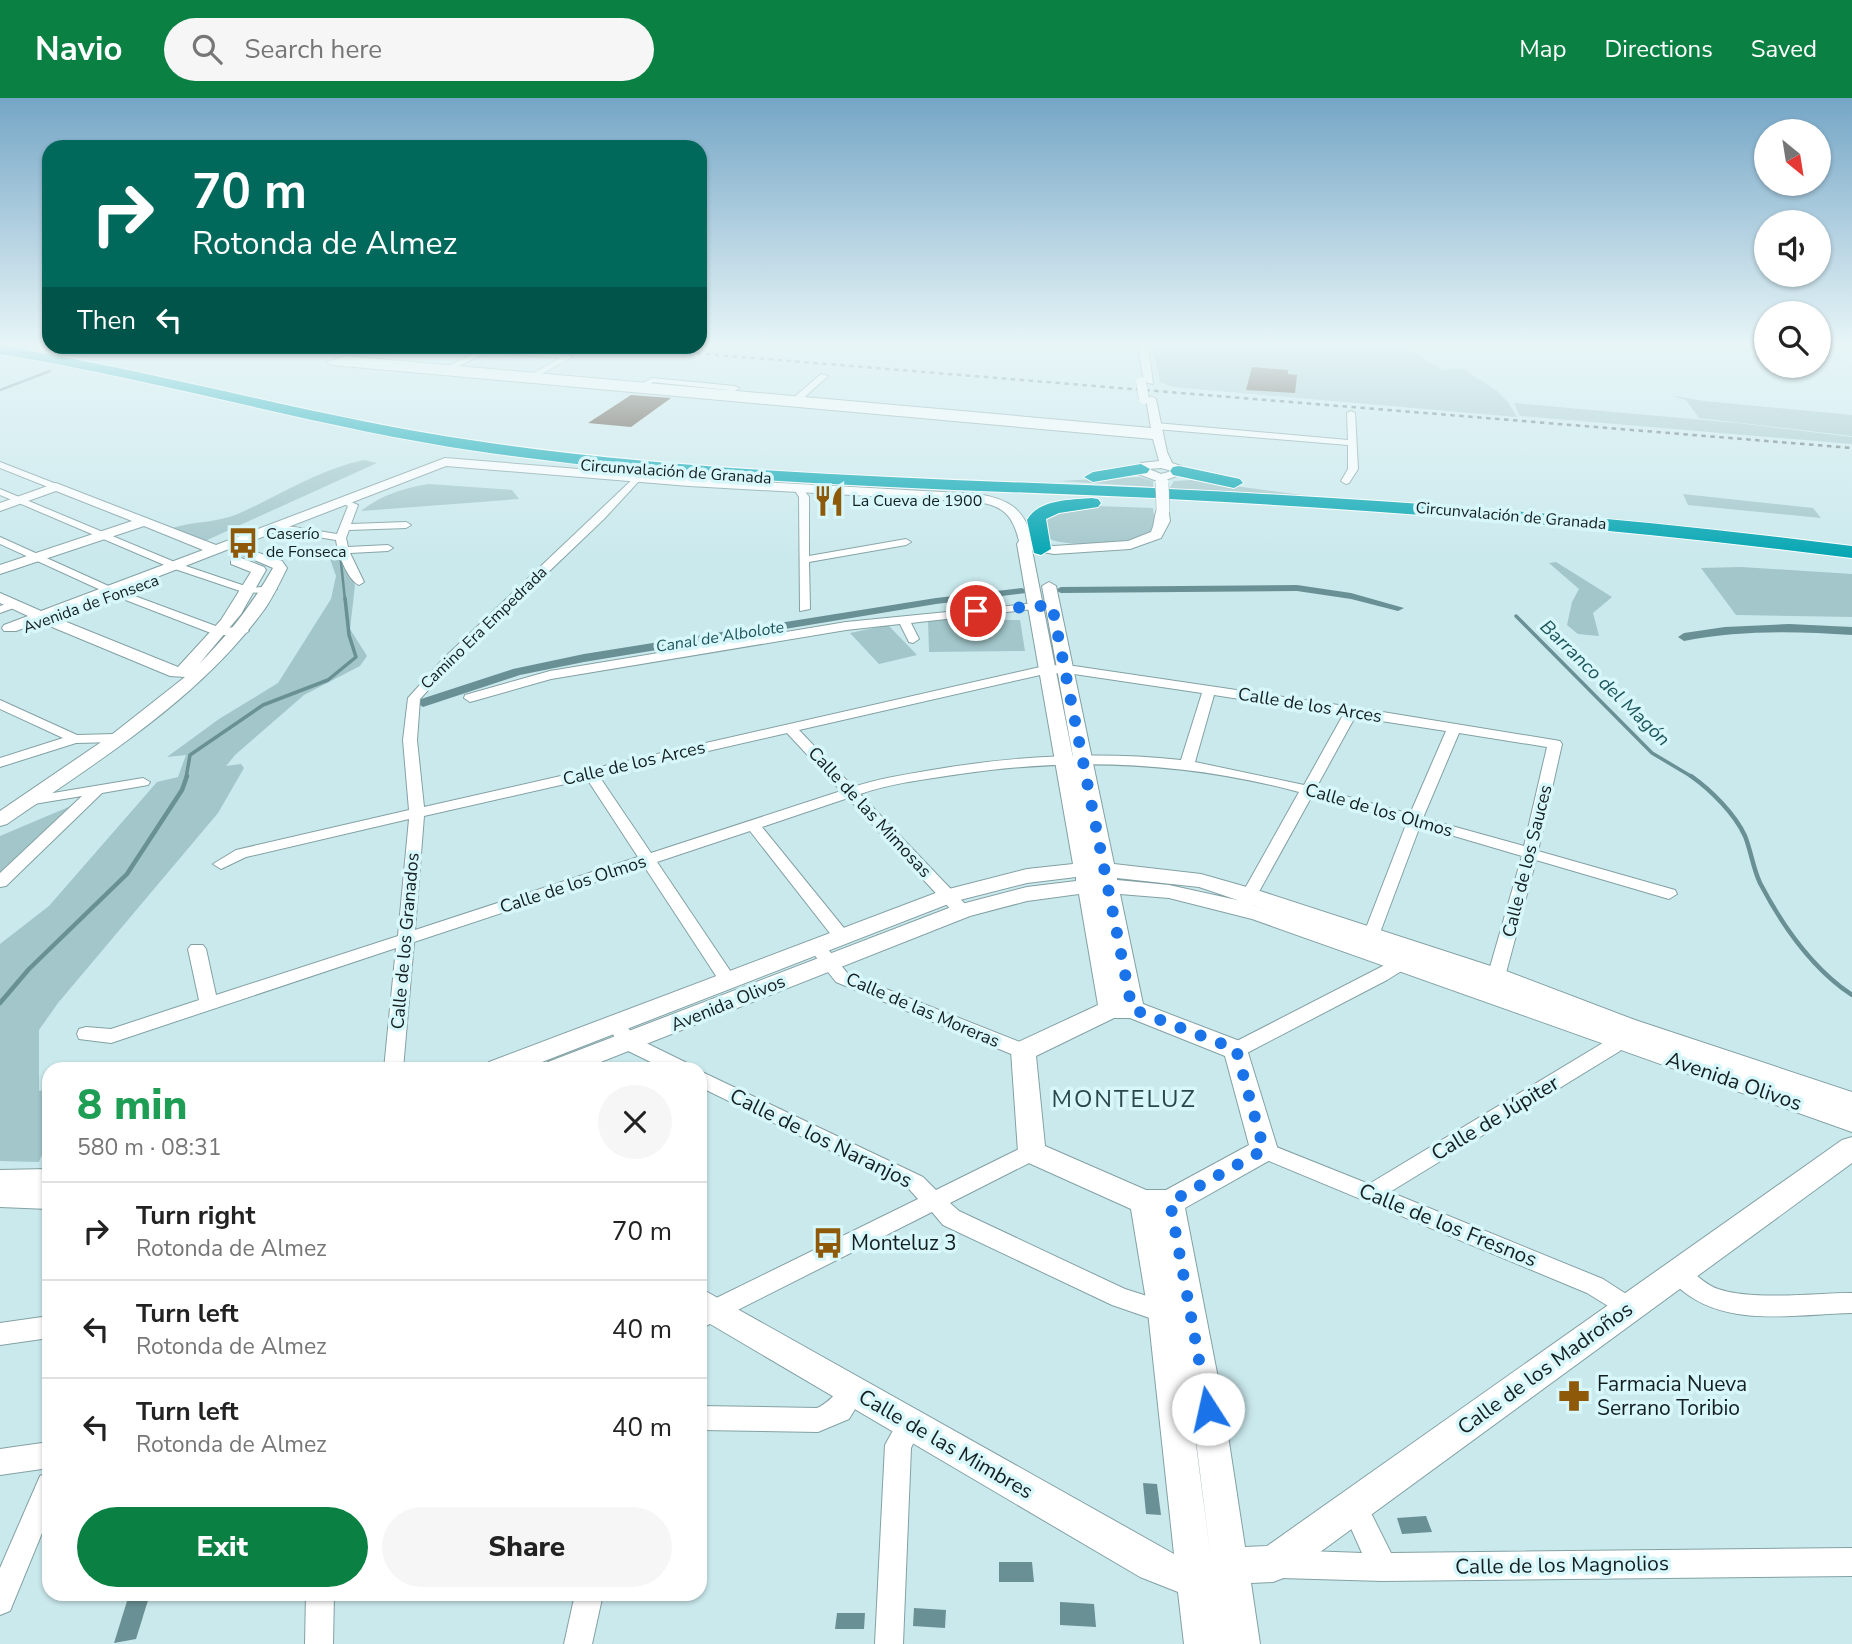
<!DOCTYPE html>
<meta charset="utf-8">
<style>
:root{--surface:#fff;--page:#f6f6f6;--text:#222;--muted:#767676;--line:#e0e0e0;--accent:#0b8043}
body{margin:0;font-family:"Nunito Sans",sans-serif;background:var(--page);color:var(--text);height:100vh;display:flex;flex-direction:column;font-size:26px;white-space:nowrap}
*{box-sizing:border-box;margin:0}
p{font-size:23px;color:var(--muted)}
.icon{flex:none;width:38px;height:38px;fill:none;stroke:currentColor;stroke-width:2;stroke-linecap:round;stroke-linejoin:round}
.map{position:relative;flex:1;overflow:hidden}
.panel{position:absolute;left:42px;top:964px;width:665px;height:539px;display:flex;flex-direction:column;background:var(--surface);border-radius:21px;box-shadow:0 2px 5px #0004}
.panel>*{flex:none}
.guide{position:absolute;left:42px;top:42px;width:665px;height:214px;border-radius:21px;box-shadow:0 2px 5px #0004;background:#00695c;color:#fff;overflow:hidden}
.needle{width:46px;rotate:150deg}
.buttons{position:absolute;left:1754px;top:21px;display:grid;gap:14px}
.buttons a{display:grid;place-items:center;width:77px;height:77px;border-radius:50%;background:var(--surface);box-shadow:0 2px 5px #0004;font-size:35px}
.pin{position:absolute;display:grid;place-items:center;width:60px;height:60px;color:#fff;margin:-30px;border:4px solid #fff;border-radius:50%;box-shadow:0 2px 7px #0007}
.me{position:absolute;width:77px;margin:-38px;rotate:350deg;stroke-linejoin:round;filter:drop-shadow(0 0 5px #0008)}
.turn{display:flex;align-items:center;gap:24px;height:147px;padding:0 35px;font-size:32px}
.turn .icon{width:91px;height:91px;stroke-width:2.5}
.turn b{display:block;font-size:49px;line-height:60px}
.then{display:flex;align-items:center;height:66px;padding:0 35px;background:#0003;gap:14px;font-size:26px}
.round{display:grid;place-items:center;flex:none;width:74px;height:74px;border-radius:37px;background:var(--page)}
.head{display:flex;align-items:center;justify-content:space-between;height:119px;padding:0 35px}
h1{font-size:42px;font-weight:800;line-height:52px;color:#1e9e55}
.cta{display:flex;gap:14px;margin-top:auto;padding:14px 35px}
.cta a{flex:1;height:80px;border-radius:42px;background:var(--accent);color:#fff;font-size:28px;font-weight:800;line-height:80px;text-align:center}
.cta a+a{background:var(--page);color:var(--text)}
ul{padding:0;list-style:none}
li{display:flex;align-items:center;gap:21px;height:98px;padding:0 35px;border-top:2px solid var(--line)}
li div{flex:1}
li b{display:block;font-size:26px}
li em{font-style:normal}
header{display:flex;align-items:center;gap:42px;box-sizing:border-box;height:98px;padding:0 35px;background:var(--accent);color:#fff}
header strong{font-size:33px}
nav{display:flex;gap:38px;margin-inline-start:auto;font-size:24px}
.search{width:490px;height:63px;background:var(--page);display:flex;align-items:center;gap:18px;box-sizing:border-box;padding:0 24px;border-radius:38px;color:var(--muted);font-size:26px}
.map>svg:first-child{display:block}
</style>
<header>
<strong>Navio</strong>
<div class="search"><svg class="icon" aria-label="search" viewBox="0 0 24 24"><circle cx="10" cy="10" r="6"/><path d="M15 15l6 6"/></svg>Search here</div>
<nav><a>Map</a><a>Directions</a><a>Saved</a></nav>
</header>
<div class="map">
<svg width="1852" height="1546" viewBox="0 0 1852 1546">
<rect width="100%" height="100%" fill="#cae9ed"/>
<!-- green -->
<g fill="#a2c6ca">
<polygon points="1152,247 1401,247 1443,272 1463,271 1496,292 1508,304 1517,319 1173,289 1160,284"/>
<polygon points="1669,297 1704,303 1852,317 1852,338 1699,320 1686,302"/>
<polygon points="1514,305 1737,325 1852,339 1852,346 1520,318"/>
<path d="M364,362l13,3 -172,78 -33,-13c23,-7 46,-5 68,-15 40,-18 80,-44 124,-53z"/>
<polygon points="1139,379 1153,383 1153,389 1059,383"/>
<polygon points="1191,382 1324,400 1169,391 1174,383"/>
<path d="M429,386l83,6 7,9 -158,12c20,-16 43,-23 68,-27z"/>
<polygon points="1683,396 1813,410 1821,420 1688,407"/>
<path d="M1097,408l56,2c1,8 4,20 -4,26 -14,11 -86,14 -101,4l-4,-16 6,-9z"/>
<polygon points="339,452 355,487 350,531 367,558 360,568 304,597 235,657 226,668 241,666 244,670 218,715 58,905 39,932 39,993 49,991 49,1039 39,1064 0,1063 0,846 49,808 157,684 178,679 186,657 167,659 219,621 278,585 331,501 336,478 328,455"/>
<polygon points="1556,464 1612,499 1593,515 1599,538 1578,536 1567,527 1572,504 1579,491 1549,465"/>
<polygon points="1741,469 1852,476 1852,519 1736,517 1701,470"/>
<polygon points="928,522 1020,522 1025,553 929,554"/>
<polygon points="888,527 917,557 879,566 850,535"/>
<polygon points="78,705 0,778 0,738"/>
</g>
<!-- water -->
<g fill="#699094">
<polygon points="1143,1385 1157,1386 1161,1417 1146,1416"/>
<polygon points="1426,1418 1432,1434 1402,1436 1397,1420"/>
<polygon points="999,1464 1032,1464 1034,1484 999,1484"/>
<polygon points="150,1496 136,1541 114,1545 128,1500"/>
<polygon points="1060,1504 1094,1506 1096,1529 1060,1527"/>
<polygon points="914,1510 946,1512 945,1530 913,1528"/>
<polygon points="837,1515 865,1515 864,1531 835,1531"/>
</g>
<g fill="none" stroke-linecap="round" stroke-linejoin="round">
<!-- stream-far2 -->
<g stroke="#699094" stroke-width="2.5">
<polyline points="0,292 50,273"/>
<polyline points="340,455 345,502"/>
</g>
<!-- stream-far1 -->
<g stroke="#699094" stroke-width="3.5">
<polyline points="1516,518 1652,655 1694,680"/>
<polyline points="186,680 190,657 263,607 328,582 356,559 349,537 345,500"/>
</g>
<!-- stream -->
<g stroke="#699094" stroke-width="4.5">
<path d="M1691,678c20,14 44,38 54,60 6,15 8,32 15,47 22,42 53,86 92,112"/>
<polyline points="0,905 29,871 127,776 182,692 187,678"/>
</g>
<!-- canal -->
<g fill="#699094" fill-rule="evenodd">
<polygon points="1297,487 1351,495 1404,510 1398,513 1351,501 1297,493 1061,495 1055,492 1061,489"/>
<polygon points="1022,490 1028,493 1026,495 936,506 584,564 520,577 423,609 417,605 418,602 513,571 584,556 936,500"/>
<path d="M1789,526l63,3v8c-57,-4 -112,-5 -168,6l-6,-4 6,-4 41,-6z"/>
</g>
</g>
<!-- building -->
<g fill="#493a2a">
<polygon points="1252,269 1288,272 1288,276 1297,277 1295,295 1246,292"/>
<polygon points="631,297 671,300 631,329 588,325"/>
</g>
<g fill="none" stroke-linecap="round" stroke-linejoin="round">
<defs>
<g id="minor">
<polygon points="486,250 568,257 572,259 529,283 526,279 560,260 487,254 447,274 440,272"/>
<polygon points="821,276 828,278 798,305 792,305 792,301"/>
<polygon points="652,280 735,288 739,290 727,299 723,297 728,292 653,284 643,291 636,289"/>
<polygon points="1351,313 1355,315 1358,371 1349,385 1346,386 1341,383 1348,371 1348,347 1156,331 1152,328 1156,325 1348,342 1347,315"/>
<polygon points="0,364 59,387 61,389 53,391 0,370"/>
<path d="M637,377l3,1v4l-36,39 -152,145 -32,35 -3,41 7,67 625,-142 25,1 278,41 208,34 2,3 -24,107 137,39 2,4 -8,5 -133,-39 -34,128 -3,4h-12l-3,-4 38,-132 -102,-30 -45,120 -2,4h-12l-2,-4 48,-124 -95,-26 -62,112 -8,5 -8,-5 65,-116c-112,-30 -224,-35 -339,-18 -33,5 -68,9 -100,20l108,113 2,4 -8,5 -6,-1 -108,-117 -86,29 86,106 2,4 -2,4h-12l-86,-110 -93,31 80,119 -3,4h-12l-78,-119 -230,76 -11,127h-19l12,-121 -285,95 -32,-4 -2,-5 2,-5 7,-2 25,2 88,-29 -11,-51 3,-4h12l3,4 10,46 182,-59 11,-117 -163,38 -25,12 -8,-5 23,-14 173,-40 -6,-70 5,-42 36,-40zM1049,575l25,1 128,19 -21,67c-85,-9 -170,-4 -255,11 -24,4 -49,8 -73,16l-54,-57zM1214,597l129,20 -39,70 -109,-23zM1355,619l91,14 -36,83 -94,-26zM787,635l54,58 -190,62 -52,-77zM1459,635l88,14 -23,99 -101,-28zM587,681l51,78 -223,73 9,-114z"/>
<polygon points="796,389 802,389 809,399 809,458 906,441 911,444 906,447 809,464 810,511 800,513 799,399 794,391"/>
<polygon points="0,391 177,465 251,490 271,488 277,491 271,494 246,495 169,469 0,397"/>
<path d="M342,400l16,7 -7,19 55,-2 5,3 -5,3 -57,2 -3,8 2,9 40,-2 5,3 -5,3 -38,2 14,29 -5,3c-12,-6 -21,-31 -23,-45l-61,-10 -5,-3 5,-3 62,10 11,-28 -11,-5z"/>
<polygon points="0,439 113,490 221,530 243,529 249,533 243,537 216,537 105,494 0,446"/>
<polygon points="15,503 21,506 19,508 0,515 0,508"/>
<polygon points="1047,504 1051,505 1051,509 911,525 919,541 913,545 909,544 900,526 846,532 551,581 470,604 464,600 465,597 550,573 846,524"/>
<polygon points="0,602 77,637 116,636 123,640 116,644 76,645 0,669 0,660 63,640 0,611"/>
<polygon points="143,680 150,684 148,687 102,695 6,788 0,789 0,775 82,698 28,707 21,703 23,700"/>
<polygon points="817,843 823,845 848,876 1030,948 1032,953 1030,958 1023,960 1016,958 836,884 808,849 811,845"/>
<polygon points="1410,854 1416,856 1419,860 1416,864 1387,882 1243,957 1236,959 1229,957 1227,952 1229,947"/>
<polygon points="616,918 622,920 634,939 689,966 691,971 665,971 620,949 607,925 610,920"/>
<polygon points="1624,925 1630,927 1633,932 1620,953 1390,1094 1603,1181 1637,1203 1640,1210 1637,1217 1629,1221 1587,1195 1257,1058 1254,1052 1257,1046 1264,1044 1369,1086 1606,943 1618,927"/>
<polygon points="700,973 923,1079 936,1092 1025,1048 1032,1046 1039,1048 1042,1054 1039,1060 950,1105 959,1113 1125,1191 1175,1207 1179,1215 1175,1223 1167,1226 1112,1207 943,1127 932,1114 700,1231 700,1208 918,1101 909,1091 700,989"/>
<path d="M1677,1165c15,6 26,21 41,26 35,12 95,4 134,4v20c-55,1 -122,15 -168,-21 -7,-6 -14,-10 -18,-19l3,-7z"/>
<polygon points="49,1218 49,1240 0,1247 0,1225"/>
<path d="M854,1281l9,4 3,8 -17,28 -31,13 -118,-2v-24l117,2c18,-8 21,-23 37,-29z"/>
<polygon points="911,1313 920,1316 923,1325 911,1350 903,1546 875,1546 885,1347 902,1316"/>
<polygon points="49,1344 49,1370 0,1377 0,1351"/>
<polygon points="49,1374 49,1418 10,1513 0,1517 0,1470 40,1378"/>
<polygon points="1354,1395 1363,1399 1391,1455 1852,1450 1852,1478 1383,1483 1281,1480 1271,1476 1267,1466 1271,1456 1281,1452 1362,1455 1341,1408 1345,1399"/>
<polygon points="306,1496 334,1496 333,1546 305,1546"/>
<polygon points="575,1496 603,1496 592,1546 564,1546"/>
</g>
<g id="tertiary">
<polygon points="1138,247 1148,247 1153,286 1144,284"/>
<path d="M346,258l805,72 -5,-29 5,-3 5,3 11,53 5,11 9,3 4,7 -25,9 -22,-8 -2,-3 5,-8 18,-2 -6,-22 -821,-74 -5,-3zM1161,370l11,3 -11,3 -12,-5z"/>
<path d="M445,360l244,20 289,16c30,5 46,14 54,45l12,6 10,1 74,-5 23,-9c4,-8 3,-18 7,-25h10l2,14 -9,17 -31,11 -76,5 -22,-4 44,223 -34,-187 7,-4 7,4 58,278 87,10 56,16 249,81 129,49 217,72v40l-600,-213 -83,-21 -49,-4 23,110 102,39 33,107 -4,8 -89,50 39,201 21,138 22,-1 575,-406 10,-3v26l-566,414 -13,5 -22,1 9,61h-76l-6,-52 -38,-15 -440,-259v-30l474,266 -26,-242 -17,-103 -109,-49 -4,-8 -7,-101 3,-7 84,-39 -19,-111 -52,7 -57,15 -387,153h-39l4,-7 406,-156 73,-19 49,-6v-4l-49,6 -71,18 -432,168h-39l4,-7 452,-171 86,-22 46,-5 -56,-320 2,-3c-6,-25 -15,-35 -41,-39l-289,-16 -243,-20 -207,80 43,15 5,7c-7,14 -14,29 -23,42 -67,91 -166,151 -257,214l-7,2v-15l110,-75 75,-59 -15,-1 -130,-54 -24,9h-12l-2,-3 2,-3 24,-9 -28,-13v-10l41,18 162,-61 -59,-24 -144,48v-9l132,-44 -76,-30 -56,20v-8l56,-20 160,62zM229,451l44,19c-21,37 -44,66 -74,96l42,-50 25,-44 -2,-3 -23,-9h-10v6l20,8 -30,48 -43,47 -124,-50zM1117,780l82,9 332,112 -294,-99 -68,-15 -52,-5zM1114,920h16l95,38 24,89 -83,45h-20l-101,-44 -9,-90zM1190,1300l2,11 18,143z"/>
<polygon points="49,1071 49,1111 0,1109 0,1072"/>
</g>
<g id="motorway">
<path d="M0,248c160,25 316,72 477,95 224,33 451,37 677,47l8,3 7,-2c228,11 456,28 683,57v12c-227,-29 -454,-47 -683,-59l-8,-3 -7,2c-226,-10 -453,-14 -678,-47 -160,-24 -316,-71 -476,-97z"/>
<polygon points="1141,366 1150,371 1147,375 1093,384 1084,379 1093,374"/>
<polygon points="1179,368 1240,381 1243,385 1234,390 1173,377 1170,373 1173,369"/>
<path d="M1092,400l6,1 3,4 -3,4 -39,6 -13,6 5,30 -10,6 -7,-2 -7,-33c12,-21 43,-20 65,-22z"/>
</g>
</defs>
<!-- minor casing -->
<use href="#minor" stroke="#83a1a4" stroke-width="2"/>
<!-- tertiary casing -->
<use href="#tertiary" stroke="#83a1a4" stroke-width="2"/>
<!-- motorway casing -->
<use href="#motorway" stroke="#fff" stroke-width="2"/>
<!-- minor -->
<use href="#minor" fill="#fff" fill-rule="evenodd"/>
<!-- tertiary -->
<use href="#tertiary" fill="#fff" fill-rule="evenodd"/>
<!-- motorway -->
<use href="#motorway" fill="#00a4b1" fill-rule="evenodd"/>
<!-- rail -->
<polyline stroke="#586a6d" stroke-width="2.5" stroke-dasharray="4.5 4.5" stroke-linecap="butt" points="607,248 1852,350"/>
<defs>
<polyline id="tertiary-bridge-far1" points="1141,284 1144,301"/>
<polyline id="tertiary-bridge" points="1162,385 1163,412"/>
</defs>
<!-- tertiary-bridge-far1 casing -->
<use href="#tertiary-bridge-far1" stroke="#83a1a4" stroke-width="11" stroke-linecap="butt"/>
<!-- tertiary-bridge casing -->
<use href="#tertiary-bridge" stroke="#83a1a4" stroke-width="14" stroke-linecap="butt"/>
<!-- tertiary-bridge-far1 -->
<use href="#tertiary-bridge-far1" stroke="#fff" stroke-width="10"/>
<!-- tertiary-bridge -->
<use href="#tertiary-bridge" stroke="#fff" stroke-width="13"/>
</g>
<!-- sky -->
<linearGradient id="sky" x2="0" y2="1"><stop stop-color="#75a6c6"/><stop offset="0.53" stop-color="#e7f5f7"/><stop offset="1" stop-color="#e7f5f7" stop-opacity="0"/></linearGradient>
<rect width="1852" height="464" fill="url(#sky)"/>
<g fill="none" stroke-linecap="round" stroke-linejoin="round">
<!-- route -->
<polyline stroke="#1a73e8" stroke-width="12" stroke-dasharray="0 21.6" points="976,513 1052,507 1132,911 1236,951 1264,1052 1170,1104 1208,1311"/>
</g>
<!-- icons -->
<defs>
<symbol id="restaurant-bare" viewBox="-9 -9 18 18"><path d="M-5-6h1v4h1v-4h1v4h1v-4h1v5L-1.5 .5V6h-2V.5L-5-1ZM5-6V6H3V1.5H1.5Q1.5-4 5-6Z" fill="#8e5a0a" stroke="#d7f7fa" stroke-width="2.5" paint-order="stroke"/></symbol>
<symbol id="bus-bare" viewBox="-9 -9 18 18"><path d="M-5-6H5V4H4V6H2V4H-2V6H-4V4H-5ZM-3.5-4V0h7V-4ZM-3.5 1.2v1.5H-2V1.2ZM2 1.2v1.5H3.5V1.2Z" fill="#8e5a0a" stroke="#d7f7fa" stroke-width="2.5" paint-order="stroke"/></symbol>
<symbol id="pharmacy-bare" viewBox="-9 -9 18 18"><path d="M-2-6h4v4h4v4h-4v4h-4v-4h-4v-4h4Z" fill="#8e5a0a" stroke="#d7f7fa" stroke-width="2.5" paint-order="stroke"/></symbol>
</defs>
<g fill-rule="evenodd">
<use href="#restaurant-bare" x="807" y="381" width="44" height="44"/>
<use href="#bus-bare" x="221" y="423" width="44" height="44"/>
<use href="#bus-bare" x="806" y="1123" width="44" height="44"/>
<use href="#pharmacy-bare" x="1552" y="1276" width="44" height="44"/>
</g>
<g text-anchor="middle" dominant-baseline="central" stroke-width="7" stroke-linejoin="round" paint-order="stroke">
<!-- far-street labels -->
<g font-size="16" fill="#141f21" stroke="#d7f7fa">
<text transform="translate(676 374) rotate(4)">Circunvalación de Granada</text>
<text transform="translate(1511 418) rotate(5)">Circunvalación de Granada</text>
<text transform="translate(91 506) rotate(-20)">Avenida de Fonseca</text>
<text transform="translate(484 530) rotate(-44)">Camino Era Empedrada</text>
</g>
<!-- far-poi labels -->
<g font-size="16" fill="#141f21" stroke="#d7f7fa" text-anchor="start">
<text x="852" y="403">La Cueva de 1900</text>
<text x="266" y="436">Caserío<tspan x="266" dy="18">de Fonseca</tspan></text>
</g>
<!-- far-water labels -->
<g font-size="16" font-style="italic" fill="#1d565c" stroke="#d7f7fa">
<text transform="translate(720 539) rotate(-9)">Canal de Albolote</text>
</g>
<!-- street labels -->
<g font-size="18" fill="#141f21" stroke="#d7f7fa">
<text transform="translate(1310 607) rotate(9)">Calle de los Arces</text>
<text transform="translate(634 665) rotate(-13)">Calle de los Arces</text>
<text transform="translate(1379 712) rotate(16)">Calle de los Olmos</text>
<text transform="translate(870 714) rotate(47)">Calle de las Mimosas</text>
<text transform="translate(1527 763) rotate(-76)">Calle de los Sauces</text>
<text transform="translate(573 786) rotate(-18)">Calle de los Olmos</text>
<text transform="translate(405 843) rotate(-85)">Calle de los Granados</text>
<text transform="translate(728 905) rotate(-22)">Avenida Olivos</text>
<text transform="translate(923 912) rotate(23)">Calle de las Moreras</text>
</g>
<!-- water labels -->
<g font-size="19" font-style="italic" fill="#1d565c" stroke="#d7f7fa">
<text transform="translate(1605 585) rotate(44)">Barranco del Magón</text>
</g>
<!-- near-street labels -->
<g font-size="21" fill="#141f21" stroke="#d7f7fa">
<text transform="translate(1734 983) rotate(19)">Avenida Olivos</text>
<text transform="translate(1495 1020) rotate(-31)">Calle de Júpiter</text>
<text transform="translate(821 1040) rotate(26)">Calle de los Naranjos</text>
<text transform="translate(1448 1127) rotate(22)">Calle de los Fresnos</text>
<text transform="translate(1545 1270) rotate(-36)">Calle de los Madroños</text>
<text transform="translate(946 1346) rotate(30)">Calle de las Mimbres</text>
<text transform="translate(1562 1467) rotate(-1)">Calle de los Magnolios</text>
</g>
<!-- near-poi labels -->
<g font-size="21" fill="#141f21" stroke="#d7f7fa" text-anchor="start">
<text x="851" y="1145">Monteluz 3</text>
<text x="1597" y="1286">Farmacia Nueva<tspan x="1597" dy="24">Serrano Toribio</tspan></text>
</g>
<!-- near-quarter labels -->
<g font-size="24" letter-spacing="2" fill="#2c474a" stroke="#d7f7fa">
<text x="1124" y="1001">MONTELUZ</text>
</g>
</g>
</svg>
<div class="buttons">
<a><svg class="needle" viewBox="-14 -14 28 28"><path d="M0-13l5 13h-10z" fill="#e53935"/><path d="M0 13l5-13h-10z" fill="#767676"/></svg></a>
<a><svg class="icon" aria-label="sound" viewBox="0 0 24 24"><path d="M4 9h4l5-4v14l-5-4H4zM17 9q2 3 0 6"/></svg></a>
<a><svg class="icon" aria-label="search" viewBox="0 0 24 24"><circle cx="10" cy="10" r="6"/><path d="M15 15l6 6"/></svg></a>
</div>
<div class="pin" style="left:976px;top:513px;background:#d93025"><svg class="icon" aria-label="arrive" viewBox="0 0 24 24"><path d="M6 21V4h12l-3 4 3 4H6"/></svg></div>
<svg class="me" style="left:1208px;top:1311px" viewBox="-20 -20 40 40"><circle r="19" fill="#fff"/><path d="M0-13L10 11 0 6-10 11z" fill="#1a73e8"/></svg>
<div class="guide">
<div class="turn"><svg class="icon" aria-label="right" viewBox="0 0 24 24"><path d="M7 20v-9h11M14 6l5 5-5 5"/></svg><div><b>70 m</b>Rotonda de Almez</div></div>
<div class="then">Then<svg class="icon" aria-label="left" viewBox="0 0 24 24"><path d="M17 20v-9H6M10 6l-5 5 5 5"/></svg></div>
</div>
<section class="panel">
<div class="head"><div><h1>8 min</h1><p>580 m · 08:31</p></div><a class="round"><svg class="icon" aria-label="close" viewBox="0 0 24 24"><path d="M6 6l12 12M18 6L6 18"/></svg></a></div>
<ul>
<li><svg class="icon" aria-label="right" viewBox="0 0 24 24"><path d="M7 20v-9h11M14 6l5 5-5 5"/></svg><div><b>Turn right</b><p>Rotonda de Almez</p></div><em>70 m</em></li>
<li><svg class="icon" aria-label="left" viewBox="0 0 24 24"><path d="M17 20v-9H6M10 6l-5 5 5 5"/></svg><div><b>Turn left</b><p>Rotonda de Almez</p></div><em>40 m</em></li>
<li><svg class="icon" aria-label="left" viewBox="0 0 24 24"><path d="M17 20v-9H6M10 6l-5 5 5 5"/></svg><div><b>Turn left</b><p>Rotonda de Almez</p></div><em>40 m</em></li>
</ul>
<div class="cta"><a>Exit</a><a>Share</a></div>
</section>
</div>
